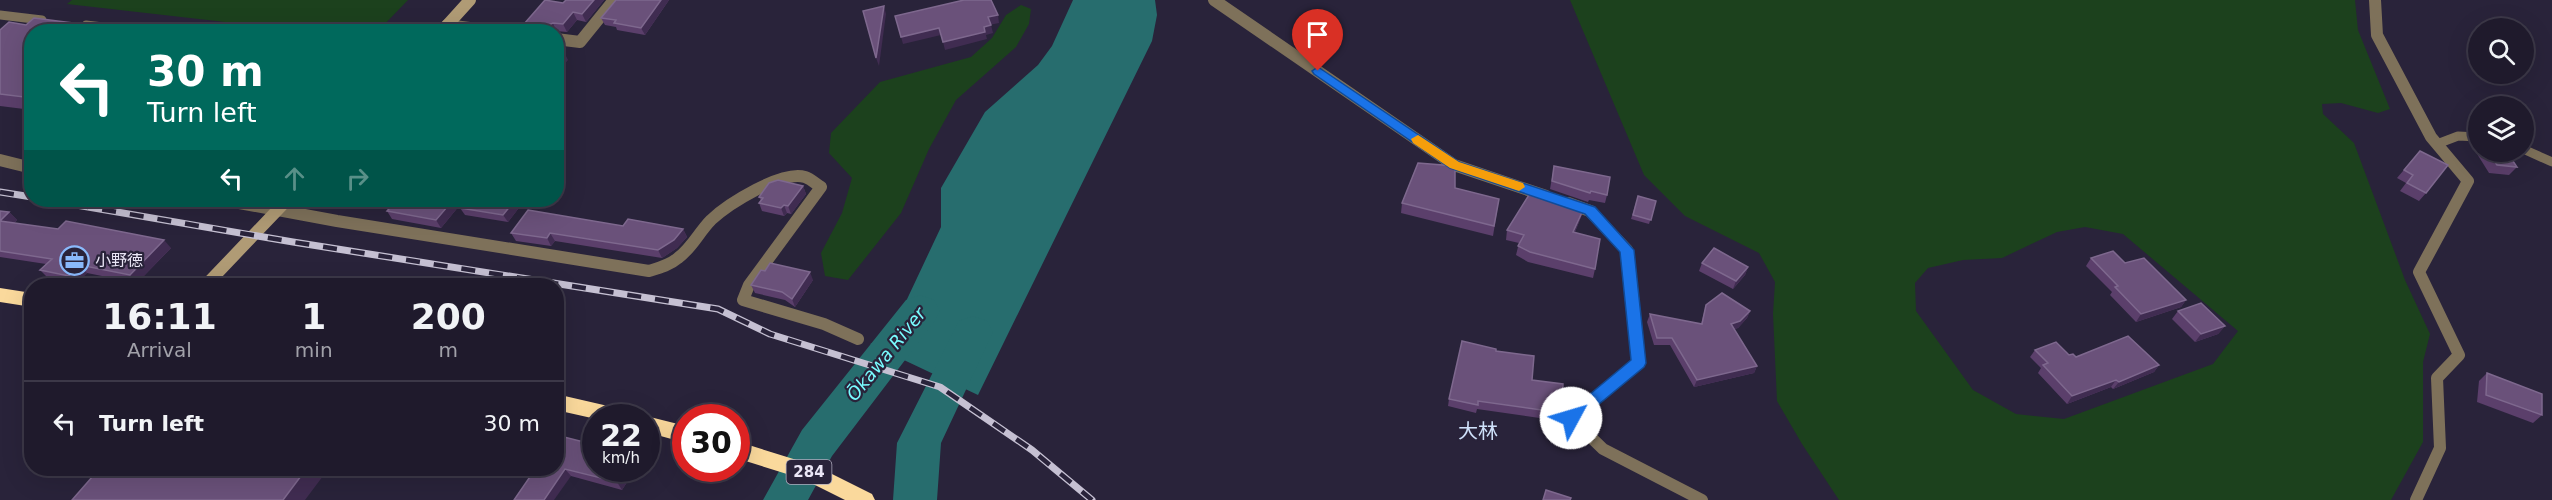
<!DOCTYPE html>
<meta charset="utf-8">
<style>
:root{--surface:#1f1a2c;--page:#2c2738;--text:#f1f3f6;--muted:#a1a1a9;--line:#3c3848}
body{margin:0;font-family:"DejaVu Sans","Noto Sans JP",sans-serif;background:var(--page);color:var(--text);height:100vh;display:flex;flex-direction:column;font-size:22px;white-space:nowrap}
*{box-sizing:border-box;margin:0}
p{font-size:20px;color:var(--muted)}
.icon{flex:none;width:33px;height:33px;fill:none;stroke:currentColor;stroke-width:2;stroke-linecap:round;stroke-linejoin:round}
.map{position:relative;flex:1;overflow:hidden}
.side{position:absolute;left:24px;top:278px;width:540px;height:198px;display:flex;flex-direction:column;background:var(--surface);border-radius:24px;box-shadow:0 6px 24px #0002,0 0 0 2px var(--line)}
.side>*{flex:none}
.guide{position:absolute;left:24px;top:24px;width:540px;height:183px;border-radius:24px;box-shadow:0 6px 24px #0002,0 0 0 2px var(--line);background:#00695c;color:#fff;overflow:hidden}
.fabs{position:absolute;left:2468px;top:18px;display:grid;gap:12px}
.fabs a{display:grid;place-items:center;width:66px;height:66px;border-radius:50%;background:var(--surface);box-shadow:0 6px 24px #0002,0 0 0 2px var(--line);font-size:30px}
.speed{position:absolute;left:582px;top:404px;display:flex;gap:12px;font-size:30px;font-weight:700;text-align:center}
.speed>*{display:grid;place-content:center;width:78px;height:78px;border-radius:50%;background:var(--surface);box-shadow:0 6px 24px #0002,0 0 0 2px var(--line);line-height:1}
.speed small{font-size:15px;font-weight:400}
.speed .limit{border:9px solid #d22;background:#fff;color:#111}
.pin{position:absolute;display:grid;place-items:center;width:51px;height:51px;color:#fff;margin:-62px -26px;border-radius:50% 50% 50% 0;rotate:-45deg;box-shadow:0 0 6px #0007}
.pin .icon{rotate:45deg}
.me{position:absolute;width:66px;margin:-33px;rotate:51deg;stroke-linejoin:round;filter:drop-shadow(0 0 4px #0008)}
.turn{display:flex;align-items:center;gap:21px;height:126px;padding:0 24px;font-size:27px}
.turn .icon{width:78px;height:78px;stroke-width:2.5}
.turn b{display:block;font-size:42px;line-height:51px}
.lanes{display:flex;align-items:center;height:57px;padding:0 24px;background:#0003;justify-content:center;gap:30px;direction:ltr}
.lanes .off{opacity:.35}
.eta{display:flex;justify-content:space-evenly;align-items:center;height:102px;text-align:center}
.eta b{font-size:36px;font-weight:700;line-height:42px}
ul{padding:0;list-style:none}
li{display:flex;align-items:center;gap:18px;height:84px;padding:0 24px;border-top:2px solid var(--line)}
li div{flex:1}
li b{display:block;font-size:22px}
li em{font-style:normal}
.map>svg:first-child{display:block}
</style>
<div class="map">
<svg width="2552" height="500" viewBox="0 0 2552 500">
<rect width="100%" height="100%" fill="#29233a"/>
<!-- green -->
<g fill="#1c411d" fill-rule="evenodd">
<polygon points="72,0 408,0 378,31 303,31 67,4"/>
<path d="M1570,0h785l3,30 32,79 -12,4 -37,-10 -19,1 1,10 31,29 51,137 25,54 -7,28v80l-32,58h-552l-37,-56 -25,-43 -4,-87 2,-32 -16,-29 -74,-37 -41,-41zM2085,227l38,7 115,97 -25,33 -149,55 -48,-5 -43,-24 -57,-79 -1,-28 13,-15 35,-8 39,-2 55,-26z"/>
<polygon points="1021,5 1031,9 1029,24 1016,47 956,100 929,149 901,213 848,280 825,276 821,253 842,213 852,178 829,153 831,133 880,82 971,57 992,38 1006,15"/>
</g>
<!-- water -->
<polygon fill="#276d6e" points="1073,0 1155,0 1157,15 1152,41 978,395 870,344 884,338 901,312 941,227 941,188 985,112 1038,65 1052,46"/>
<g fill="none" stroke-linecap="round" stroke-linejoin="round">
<!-- river -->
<g fill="#276d6e" fill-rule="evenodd">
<polygon points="920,295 934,300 940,311 934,322 832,456 808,500 763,500 802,430 906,300"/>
<polygon points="973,316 987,321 993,332 941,443 937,500 893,500 897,443 959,321"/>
</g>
<!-- lane -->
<g stroke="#7e715a" stroke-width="9">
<polyline points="0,15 42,20"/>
<polyline points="86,25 145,32"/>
<polyline points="2437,144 2458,136 2478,137"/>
<polyline points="2523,149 2552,162"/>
</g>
<!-- street -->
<g stroke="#7e715a" stroke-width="12">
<polyline points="1214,0 1454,165 1546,196"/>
<polyline points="2375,0 2377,35 2431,137 2468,181 2419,272 2459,355 2437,378 2440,448 2416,500"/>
<polyline points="447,25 499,32"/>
<polyline points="556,39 580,42 614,0"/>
<polyline points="0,160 32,168"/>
<path d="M223,200l114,21 312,50c10,-3 21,-6 29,-13 14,-10 21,-26 33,-38 17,-16 71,-50 94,-43 6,2 11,7 16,10l-72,98 -6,15 81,24 34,15"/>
<polyline points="1568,203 1590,211 1627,250 1639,363 1571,418 1603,449 1702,500"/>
</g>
<!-- secondary -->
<g stroke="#b09b75" stroke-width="12">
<polyline points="441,32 470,0"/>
<polyline points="206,285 287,200"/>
</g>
<!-- highway -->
<g fill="#fad99c" fill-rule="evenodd">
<polygon points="0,288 32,293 32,307 0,302"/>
<polygon points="556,394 621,409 628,411 631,417 596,417 596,419 556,410"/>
<polygon points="646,416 686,426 686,443 646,432 646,417 642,417"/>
<polygon points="736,441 816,466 872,494 875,500 845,500 803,479 736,458"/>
</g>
<defs>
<g id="rail">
<polyline points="0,192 32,197"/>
<polyline points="47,200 293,242 718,309 770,334 940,387 1032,450 1092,500"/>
</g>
</defs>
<!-- rail casing -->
<use href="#rail" stroke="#c5c0d2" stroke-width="7"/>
<!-- rail -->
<use href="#rail" stroke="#29233a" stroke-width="4.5" stroke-dasharray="14" stroke-linecap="butt"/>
</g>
<!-- wall -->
<g fill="#5b3f6b">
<polygon points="566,0 604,0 586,22 577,20 567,32 556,31 517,32 563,3"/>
<polygon points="616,0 669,0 645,35 617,30 616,27 605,25 601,18"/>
<polygon points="26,25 129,30 129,32 32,32 32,110 0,106 0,30"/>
<polygon points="2478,144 2478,152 2507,152 2517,167 2509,175 2489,173 2474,149"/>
<polygon points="2420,151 2426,193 2419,201 2400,191 2406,183 2397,178"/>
<polygon points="1554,166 1607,195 1605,203 1589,200 1588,202 1550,189"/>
<polygon points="803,186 806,194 791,214 787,213 784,216 762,211 759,203 761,201 759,197"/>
<polygon points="1455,188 1499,199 1493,236 1401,213 1402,203"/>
<polygon points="1638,196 1656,201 1649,224 1631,219"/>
<polygon points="338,200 354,200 352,202"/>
<polygon points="397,200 455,200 459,206 441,228 392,219 387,211"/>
<polygon points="525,200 508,222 465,215 460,208"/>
<polygon points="1584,208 1581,217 1575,232 1595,269 1593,278 1528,262 1516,255 1519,243 1506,240 1507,230"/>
<polygon points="0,211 9,212 17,220 14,223 171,248 137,283 87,273 76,283 48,278 40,270 46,264 0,257"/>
<polygon points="623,226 683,229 687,237 677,248 662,258 555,241 551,246 516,241 511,233"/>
<polygon points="2091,258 2125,263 2186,300 2181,307 2136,322 2110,295 2112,292 2086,266"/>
<polygon points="1702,263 1748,267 1745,275 1733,289 1699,271"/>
<polygon points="765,271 813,280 795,307 785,300 755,293 751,285"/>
<polygon points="1706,305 1750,311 1747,318 1738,328 1734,329 1757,366 1754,373 1694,387 1670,345 1654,345 1647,322 1650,314 1701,324"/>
<polygon points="2178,311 2225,326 2218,334 2195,342 2172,319"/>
<polygon points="2035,350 2076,357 2159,365 2154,372 2113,389 2111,387 2067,404 2038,373 2041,368 2030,357"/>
<polygon points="1496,351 1532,380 1562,413 1560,421 1477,409 1476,413 1448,406 1449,399"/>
<polygon points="2487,373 2542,415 2533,423 2477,402 2479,381"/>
<polygon points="362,468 397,468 393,474"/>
<polygon points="531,468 636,468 622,490 571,476 535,470"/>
</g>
<!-- shaded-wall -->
<g fill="#402c51">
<polygon points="594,0 604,0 586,22 582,14"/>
<polygon points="661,0 669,0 645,35 641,28"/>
<polygon points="884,6 886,14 879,66 876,58"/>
<polygon points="573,12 577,20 567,32 563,24"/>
<polygon points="998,15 999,23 989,25 988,17"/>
<polygon points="553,23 556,31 545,32 546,26"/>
<polygon points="991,25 993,33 986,35 987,39 945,50 943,42 984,27"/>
<polygon points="939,28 941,35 903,44 901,37"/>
<polygon points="564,52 568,60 556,74 556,61"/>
<polygon points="803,186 806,194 791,214 788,206"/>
<polygon points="453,200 455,200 459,206 441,228 436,220"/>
<polygon points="515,200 525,200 508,222 503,215"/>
<polygon points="784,205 787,213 784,216 781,208"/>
<polygon points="1584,208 1581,217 1571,241 1573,232"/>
<polygon points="9,212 17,220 8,228 0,221"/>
<polygon points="683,229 687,237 677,248 662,258 658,250"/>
<polygon points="550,233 555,241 551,246 547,238"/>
<polygon points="164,240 171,248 137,283 130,275"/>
<polygon points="80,265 87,273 76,283 69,276"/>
<polygon points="1748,267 1745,275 1733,289 1736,281"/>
<polygon points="810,272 813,280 795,307 792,299"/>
<polygon points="2186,300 2181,307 2136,322 2141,314"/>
<polygon points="1750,311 1747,318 1738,328 1728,331 1731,324"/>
<polygon points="2225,326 2218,334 2195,342 2201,334"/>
<polygon points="2159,365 2154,372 2113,389 2119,382"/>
<polygon points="1757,366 1754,373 1694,387 1697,380"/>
<polygon points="2116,380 2111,387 2067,404 2072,396"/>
<polygon points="307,468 329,468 305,500 283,500"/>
<polygon points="388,468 397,468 393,474"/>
<polygon points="626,468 636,468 622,490 617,482"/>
<polygon points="565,469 571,476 554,500 544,500"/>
</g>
<!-- building -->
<g fill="#6a517a" stroke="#7e688e" stroke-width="1.5">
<polygon points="545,0 563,3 566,0 594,0 582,14 573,12 563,24 553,23 546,26 545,32 517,32"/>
<polygon points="616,0 661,0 641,28 614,23 616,20 601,18"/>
<polygon points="964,0 991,0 998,15 988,17 991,25 984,27 985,32 943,42 939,28 901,37 895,16"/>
<polygon points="884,6 876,58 863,11"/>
<polygon points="34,18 129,30 127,32 32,32 32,98 0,94 0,30 9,22 26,25"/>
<polygon points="556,51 564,52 556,61"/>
<polygon points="2420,151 2448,165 2426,193 2407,183 2413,175 2404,170"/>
<polygon points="2488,152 2507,152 2517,167 2497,165"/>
<polygon points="1418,163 1455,166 1455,188 1499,199 1494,226 1402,203"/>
<polygon points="1554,166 1610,177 1607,195 1591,191 1590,193 1552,181"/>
<polygon points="778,180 803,186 788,206 784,205 781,208 759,203 763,198 759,197 769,183"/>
<polygon points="1532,190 1584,208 1573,232 1600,239 1595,269 1530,252 1518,246 1524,235 1507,230"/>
<polygon points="1638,196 1656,201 1651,220 1633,215"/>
<polygon points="397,200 453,200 436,220 387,211"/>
<polygon points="466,200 515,200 503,215 460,208"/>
<polygon points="528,210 623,226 628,219 683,229 674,240 658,250 550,233 547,238 511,233"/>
<polygon points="0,211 9,212 0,221 58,229 66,221 164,240 130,275 80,265 69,276 40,270 52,259 0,251"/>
<polygon points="1714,248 1748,267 1736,281 1702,263"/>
<polygon points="2113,251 2125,263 2144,258 2186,300 2141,314 2115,287 2118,286 2091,258"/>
<polygon points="770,263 810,272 792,299 782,292 751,285 761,270 765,271"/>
<polygon points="1722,293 1750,311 1740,321 1731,324 1757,366 1697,380 1672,338 1657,338 1650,314 1702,324 1706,305"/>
<polygon points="2201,303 2225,326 2201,334 2178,311"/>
<polygon points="2128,336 2159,365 2119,382 2116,380 2072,396 2043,365 2048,363 2035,350 2056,342 2069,355 2073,354 2076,357"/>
<polygon points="1462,341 1496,349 1496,351 1534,356 1532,380 1563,384 1562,413 1478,401 1478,405 1449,399"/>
<polygon points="2487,373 2542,394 2542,415 2486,395"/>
<polygon points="556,435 596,445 596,468 626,468 617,482 565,469 544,500 514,500 536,468 556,468"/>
<polygon points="100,468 307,468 283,500 72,500"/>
<polygon points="1546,490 1571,498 1570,500 1543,500"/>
</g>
<!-- route -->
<polygon fill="#1a73e8" stroke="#114b97" stroke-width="1.5" points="1318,67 1459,162 1595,207 1634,250 1646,363 1644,367 1576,423 1571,424 1566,423 1563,418 1566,414 1631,360 1620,252 1585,214 1450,168 1314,74 1312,71"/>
<!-- slow -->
<polygon fill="#f59e0b" points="1418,135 1459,162 1523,183 1525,187 1519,191 1450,168 1413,143 1411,139"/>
<!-- icons -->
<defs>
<symbol id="office-ring" viewBox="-11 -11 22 22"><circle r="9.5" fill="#29233a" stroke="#8abafc" stroke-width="1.5"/><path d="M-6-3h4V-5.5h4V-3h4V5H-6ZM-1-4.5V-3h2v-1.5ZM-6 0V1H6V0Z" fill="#8abafc"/></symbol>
</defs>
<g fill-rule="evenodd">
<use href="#office-ring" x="58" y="244" width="33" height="33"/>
</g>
<g text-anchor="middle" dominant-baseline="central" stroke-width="4.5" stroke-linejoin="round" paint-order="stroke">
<!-- shield labels -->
<rect fill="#29233a" stroke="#b0acbe" stroke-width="1.5" x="786.5" y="460" width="45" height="24" rx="4.5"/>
<g font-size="15" font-weight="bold" fill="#eae6f6">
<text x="809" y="472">284</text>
</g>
<!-- poi labels -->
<g font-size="16" fill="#eae6f6" stroke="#29233a" text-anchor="start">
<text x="95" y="260">小野徳</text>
</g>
<!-- water labels -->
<g font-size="18" font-style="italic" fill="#79fcff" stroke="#29233a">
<text transform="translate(886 354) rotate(-51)">Ōkawa River</text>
</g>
<!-- quarter labels -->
<g font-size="20" fill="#cfe1fa" stroke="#29233a">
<text x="1478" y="431">大林</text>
</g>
</g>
</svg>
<div class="fabs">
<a><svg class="icon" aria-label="search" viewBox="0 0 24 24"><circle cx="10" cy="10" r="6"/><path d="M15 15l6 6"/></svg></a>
<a><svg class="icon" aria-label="layers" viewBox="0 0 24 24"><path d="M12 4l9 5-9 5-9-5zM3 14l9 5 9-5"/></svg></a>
</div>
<div class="speed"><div>22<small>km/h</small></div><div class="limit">30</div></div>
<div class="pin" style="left:1318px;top:71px;background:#d93025"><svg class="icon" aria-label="arrive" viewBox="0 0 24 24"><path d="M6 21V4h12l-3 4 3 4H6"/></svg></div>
<svg class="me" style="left:1571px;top:418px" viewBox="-20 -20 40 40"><circle r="19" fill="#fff"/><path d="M0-13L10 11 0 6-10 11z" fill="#1a73e8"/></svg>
<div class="guide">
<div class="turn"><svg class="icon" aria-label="left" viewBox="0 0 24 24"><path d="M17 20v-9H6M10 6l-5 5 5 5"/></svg><div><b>30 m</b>Turn left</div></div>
<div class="lanes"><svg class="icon" aria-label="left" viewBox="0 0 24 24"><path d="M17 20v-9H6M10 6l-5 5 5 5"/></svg><svg class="icon off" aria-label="ahead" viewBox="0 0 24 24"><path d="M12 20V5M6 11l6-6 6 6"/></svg><svg class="icon off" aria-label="right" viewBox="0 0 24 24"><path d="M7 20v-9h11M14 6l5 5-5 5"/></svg></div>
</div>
<section class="side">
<div class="eta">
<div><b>16:11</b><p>Arrival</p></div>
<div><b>1</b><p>min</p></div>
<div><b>200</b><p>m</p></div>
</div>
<ul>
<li><svg class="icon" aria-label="left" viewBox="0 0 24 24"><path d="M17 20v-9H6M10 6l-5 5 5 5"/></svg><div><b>Turn left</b></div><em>30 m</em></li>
</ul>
</section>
</div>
